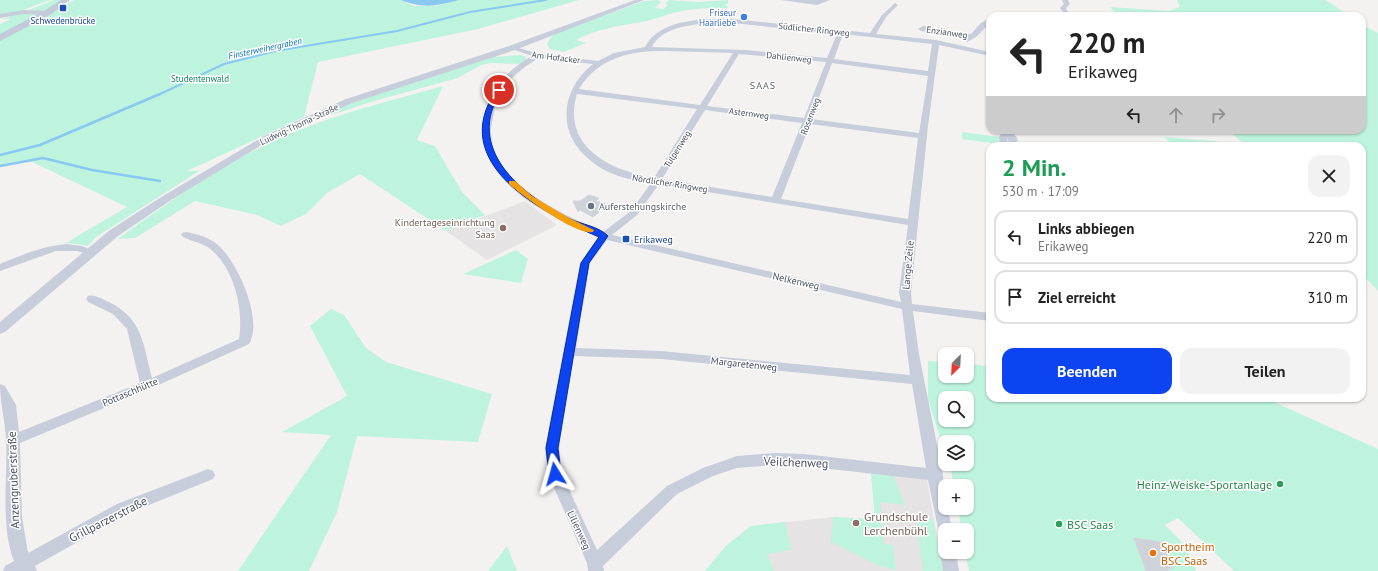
<!DOCTYPE html>
<html lang="de">
<meta charset="utf-8">
<style>
:root{--surface:#fff;--page:#f2f2f2;--text:#222;--muted:#767676;--line:#e0e0e0;--accent:#0d44f2}
body{margin:0;font-family:"PT Sans",sans-serif;background:var(--page);color:var(--text);height:100vh;display:flex;flex-direction:column;font-size:15px;white-space:nowrap}
*{box-sizing:border-box;margin:0}
p{font-size:13px;color:var(--muted)}
.icon{flex:none;width:22px;height:22px;fill:none;stroke:currentColor;stroke-width:2;stroke-linecap:round;stroke-linejoin:round}
.map{position:relative;flex:1;overflow:hidden}
.panel{position:absolute;left:986px;top:142px;width:380px;height:260px;display:flex;flex-direction:column;background:var(--surface);border-radius:12px;box-shadow:0 1px 3px #0004}
.panel>*{flex:none}
.banner{position:absolute;left:986px;top:12px;width:380px;height:122px;border-radius:12px;box-shadow:0 1px 3px #0004;background:#fff;color:var(--text);overflow:hidden}
.needle{width:26px;rotate:204deg}
.buttons{position:absolute;left:938px;top:347px;display:grid;gap:8px}
.buttons a{display:grid;place-items:center;width:36px;height:36px;border-radius:8px;background:var(--surface);box-shadow:0 1px 3px #0004;font-size:20px}
.pin{position:absolute;display:grid;place-items:center;width:34px;height:34px;color:#fff;margin:-17px;border:2px solid #fff;border-radius:50%;box-shadow:0 1px 4px #0007}
.me{position:absolute;width:44px;margin:-22px;rotate:352deg;stroke-linejoin:round;filter:drop-shadow(0 0 3px #0008)}
.turn{display:flex;align-items:center;gap:14px;height:84px;padding:0 16px;font-size:18px}
.turn .icon{width:52px;height:52px;stroke-width:2.5}
.turn b{display:block;font-size:28px;line-height:34px}
.lanes{display:flex;align-items:center;height:38px;padding:0 16px;background:#0003;justify-content:center;gap:20px;direction:ltr}
.lanes .off{opacity:.35}
.round{display:grid;place-items:center;flex:none;width:42px;height:42px;border-radius:12px;background:var(--page)}
.headline{display:flex;align-items:center;justify-content:space-between;height:68px;padding:0 16px}
h1{font-size:24px;font-weight:600;line-height:30px;color:#1e9e55}
.action{display:flex;gap:8px;margin-top:auto;padding:8px 16px}
.action a{flex:1;height:46px;border-radius:12px;background:var(--accent);color:#fff;font-size:16px;font-weight:600;line-height:46px;text-align:center}
.action a+a{background:var(--page);color:var(--text)}
ul{padding:0;list-style:none}
li{display:flex;align-items:center;gap:12px;height:54px;margin:0 8px 6px;padding:0 8px;border:2px solid var(--line);border-radius:12px}
li div{flex:1}
li b{display:block;font-size:15px}
li em{font-style:normal}
.map>svg:first-child{display:block}
</style>
<div class="map">
<svg width="1378" height="571" viewBox="0 0 1378 571">
<rect width="100%" height="100%" fill="#f4f2f1"/>
<!-- education -->
<g fill="#e5e3e3">
<polygon points="525,201 557,225 487,260 446,231"/>
<polygon points="871,472 927,480 943,571 705,571 726,546 751,526 833,517 875,519"/>
</g>
<!-- green -->
<g fill="#bef3dd" fill-rule="evenodd">
<polygon points="0,0 50,0 20,11 0,15"/>
<polygon points="54,0 62,0 40,15 0,36 0,24 11,19 0,19 10,17 10,15 26,11"/>
<polygon points="74,0 401,0 414,6 436,6 459,0 579,0 478,29 318,62 304,117 187,171 199,171 96,237 88,246 70,243 64,244 127,207 30,161 0,167 0,40"/>
<path d="M658,0l3,2 -6,6 9,1 4,-5h-3l4,-4 29,2 30,-2v4h-3l3,3 -1,1c-17,0 -34,0 -50,4 -12,3 -24,8 -36,10 -22,4 -45,7 -65,18l10,3 -22,9 -14,-3 -3,-5 5,-8 4,-3 88,-32z"/>
<polygon points="1177,0 1326,0 1349,16 1118,16 1110,7 1168,11 1180,7"/>
<polygon points="1362,25 1378,33 1378,291 1362,274 1362,146 1246,146 1228,130 1362,130"/>
<polygon points="520,55 525,56 526,59 520,64 491,63 481,65 458,78 374,101 316,120 313,119 353,102 492,57"/>
<path d="M443,86l-26,54 18,6 27,46 23,23 -39,16 -86,-57 -33,19 -21,21 -25,12 -24,-11 -62,-14 -60,37 -17,1c46,-34 92,-67 143,-92 57,-29 122,-44 182,-61z"/>
<polygon points="962,132 999,137 999,144 962,139"/>
<polygon points="1164,137 1236,143 1238,146 1174,146"/>
<polygon points="516,250 528,259 521,283 463,274"/>
<polygon points="331,309 344,315 366,348 386,362 492,394 478,442 357,436 337,512 309,571 238,571 331,435 282,432 347,396 310,326"/>
<path d="M928,361l17,1v14h22v-12l23,2v32h275l113,51v122h-144l-56,-53 -13,7 20,20 11,26h-227l-4,-19h2v-22h-6l-3,-22h9v-22h-13l-4,-22h17v-22h-22v10h-1l-16,-54zM945,398h22v22h-22z"/>
<polygon points="871,472 893,475 905,505 880,502 884,544 893,545 896,570 879,566 831,542 833,517 875,519"/>
<polygon points="916,515 933,520 943,571 923,571"/>
<polygon points="785,522 791,550 767,554 774,571 705,571 726,546 751,526"/>
<polygon points="507,546 517,571 488,571"/>
</g>
<!-- water -->
<path fill="#89c8f2" d="M401,0h58c-22,6 -36,9 -58,0z"/>
<g fill="none" stroke-linecap="round" stroke-linejoin="round">
<!-- stream-far1 -->
<polyline stroke="#89c8f2" stroke-width="2" points="158,95 224,64 275,51 397,31 470,12 546,0"/>
<!-- stream -->
<g stroke="#89c8f2" stroke-width="2.5">
<polyline points="0,155 40,145 160,94"/>
<polyline points="0,166 43,158 92,170 160,181"/>
</g>
</g>
<!-- building -->
<g fill="#d0d2d9" stroke="#d5d6dd">
<polygon points="589,195 599,198 596,201 609,204 593,217 580,210 578,212 573,201 580,201"/>
<polygon points="1134,538 1162,542 1173,569 1168,568 1169,571 1146,571"/>
</g>
<g fill="none" stroke-linecap="round" stroke-linejoin="round">
<!-- minor -->
<g fill="#c7cdda" fill-rule="evenodd">
<polygon points="781,0 830,0 817,5"/>
<polygon points="1062,0 1068,0 1070,4 1066,8 1070,16 1066,16 1060,8 1064,4"/>
<path d="M895,3l3,2 -12,12 -10,17 60,6 54,12v4l-51,-11 -11,81 -17,166 1,12 78,9v8l-77,-10 6,43 24,121 2,33h3l4,22h-7v10l-5,-2 -12,-58 -124,-14 -30,-1 -37,3 -24,8 -36,18 -74,72 1,5h-16l-1,-8 -39,-89 -3,-26 35,-185 18,-26c-44,-19 -113,-49 -115,-105 -1,-6 2,-13 3,-18 4,-26 24,-46 46,-58l-23,-8 3,-2 27,8 59,7 16,-8 31,-6c15,-29 59,-28 87,-28l138,14 12,-18zM710,23h22l105,11 -10,24 -82,-8 -93,-3c10,-20 38,-22 58,-24zM843,34l89,10 -4,27 -94,-12zM664,51l69,2 -33,52 -121,-16c19,-31 50,-38 85,-38zM739,54l87,8 -22,56 -97,-12zM539,58l54,6c-33,26 -37,70 -2,97 16,14 39,19 60,22l-20,28 -28,21c-41,-18 -112,-49 -112,-101 0,-6 2,-13 3,-18 4,-26 24,-43 45,-55zM832,63l96,13 -9,57 -108,-14zM577,94l120,15 -43,69c-43,-7 -93,-31 -77,-84zM705,110l97,13 -30,74 -110,-18zM810,124l108,14 -10,81 -127,-20zM659,184l249,41 -9,67 2,10 -289,-67 25,-20zM607,240l295,69 8,66 -249,-24 -85,-3 14,-85zM574,356l87,3 251,25 14,84 -122,-14 -30,-1 -37,3 -34,12 -36,18 -70,64 -35,-76 -3,-26z"/>
<polygon points="23,10 47,11 50,13 47,15 23,14 0,18 0,14"/>
<polygon points="990,18 990,23 976,37 967,42 964,40 967,37 921,31 918,29 923,26 971,34 981,23"/>
<polygon points="1003,130 1011,130 1017,138 1018,146 1010,146 1007,137 1008,146 1000,146 999,137"/>
<path d="M186,232c11,2 23,5 32,13 19,16 46,75 31,99l-97,44 -132,55 2,74 6,36 89,-49 91,-35 5,2 2,4 -2,4 -86,35 -92,52 2,5h-34l2,-5 9,-5c-14,-35 -6,-85 -8,-122 -1,-19 -6,-36 -6,-55l5,2 11,19 3,27 121,-49 -13,-54 -14,-15 -25,-12 -2,-3 2,-3c7,-2 14,3 21,6 34,17 34,42 43,76l87,-39c5,-30 -5,-72 -30,-91 -8,-6 -24,-8 -28,-13l1,-2z"/>
<path d="M67,244l15,2 13,6 -5,3 -13,-4h-21l-56,20v-7c22,-9 43,-18 67,-20z"/>
<polygon points="945,546 945,552 956,552 959,571 943,571 940,552 942,547"/>
</g>
<!-- tertiary -->
<polygon fill="#c7cdda" fill-rule="evenodd" points="635,0 644,0 515,50 352,103 270,140 171,200 118,236 5,332 0,334 0,322 110,230 163,196 264,136 346,99 509,46"/>
<!-- secondary -->
<polygon fill="#c3cadb" fill-rule="evenodd" points="61,0 70,0 50,15 0,41 0,34 44,11"/>
</g>
<!-- route -->
<path fill="#0d44f2" stroke="#082c9d" d="M497,89l5,1c-39,58 19,105 68,129 11,5 30,8 38,17l-19,27 -31,185 3,26 -1,3 -5,2 -4,-2 -2,-3 -3,-26 35,-185 18,-26c-56,-24 -154,-73 -102,-148z"/>
<!-- slow -->
<path fill="#f59e0b" d="M509,181h6l17,15 37,22 25,12 -1,2c-17,4 -70,-36 -84,-48z"/>
<!-- markers -->
<g fill="#1a4fb4" stroke="#fff" stroke-width="1.5">
<rect x="59" y="4" width="8" height="8" rx="2"/>
<rect x="622" y="235" width="8" height="8" rx="2"/>
</g>
<circle fill="#3f7fe0" stroke="#fff" stroke-width="1.5" cx="744" cy="17" r="4"/>
<circle fill="#6b7280" stroke="#fff" stroke-width="1.5" cx="591" cy="206" r="4"/>
<g fill="#8d6e63" stroke="#fff" stroke-width="1.5">
<circle cx="503" cy="228" r="4"/>
<circle cx="856" cy="523" r="4"/>
</g>
<g fill="#2e9e5b" stroke="#fff" stroke-width="1.5">
<circle cx="1280" cy="484" r="4"/>
<circle cx="1059" cy="524" r="4"/>
</g>
<circle fill="#e8710a" stroke="#fff" stroke-width="1.5" cx="1153" cy="553" r="4"/>
<g text-anchor="middle" dominant-baseline="central" stroke-width="3" stroke-linejoin="round" paint-order="stroke">
<!-- far-shop labels -->
<g font-size="9" fill="#366cbe" stroke="#fff" text-anchor="end">
<text x="736" y="12">Friseur<tspan x="736" dy="10">Haarliebe</tspan></text>
</g>
<!-- far-transit labels -->
<g font-size="9" fill="#164399" stroke="#fff">
<text x="63" y="20">Schwedenbrücke</text>
</g>
<!-- far-street labels -->
<g font-size="9" fill="#485061" stroke="#fff">
<text transform="translate(814 29) rotate(6)">Südlicher Ringweg</text>
<text transform="translate(947 32) rotate(8)">Enzianweg</text>
<text transform="translate(556 57) rotate(7)">Am Hofacker</text>
<text transform="translate(789 57) rotate(6)">Dahlienweg</text>
<text transform="translate(749 113) rotate(8)">Asternweg</text>
<text transform="translate(810 116) rotate(-69)">Rosenweg</text>
<text transform="translate(299 124) rotate(-25)">Ludwig-Thoma-Straße</text>
<text transform="translate(677 149) rotate(-58)">Tulpenweg</text>
<text transform="translate(670 183) rotate(9)">Nördlicher Ringweg</text>
</g>
<!-- far-water labels -->
<g font-size="9" font-style="italic" fill="#026fb9" stroke="#fff">
<text transform="translate(265 48) rotate(-12)">Finsterweihergraben</text>
</g>
<!-- far-park labels -->
<g font-size="9" fill="#118360" stroke="#fff">
<text x="200" y="78">Studentenwald</text>
</g>
<!-- far-quarter labels -->
<g font-size="10" letter-spacing="1" fill="#5d6067" stroke="#fff">
<text x="763" y="85">SAAS</text>
</g>
<!-- worship labels -->
<g font-size="10" fill="#5b616d" stroke="#fff" text-anchor="start">
<text x="599" y="206">Auferstehungskirche</text>
</g>
<!-- education labels -->
<g font-size="10" fill="#785e54" stroke="#fff" text-anchor="end">
<text x="495" y="222">Kindertageseinrichtung<tspan x="495" dy="12">Saas</tspan></text>
</g>
<!-- transit labels -->
<g font-size="10" fill="#164399" stroke="#fff" text-anchor="start">
<text x="634" y="239">Erikaweg</text>
</g>
<!-- street labels -->
<g font-size="10" fill="#485061" stroke="#fff">
<text transform="translate(908 265) rotate(-85)">Lange Zeile</text>
<text transform="translate(796 281) rotate(13)">Nelkenweg</text>
<text transform="translate(744 364) rotate(6)">Margaretenweg</text>
<text transform="translate(130 392) rotate(-23)">Pottaschhütte</text>
<text transform="translate(579 530) rotate(65)">Lilienweg</text>
</g>
<!-- near-street labels -->
<g font-size="12" fill="#485061" stroke="#fff">
<text transform="translate(796 462) rotate(2)">Veilchenweg</text>
<text transform="translate(13 480) rotate(-92)">Anzengruberstraße</text>
<text transform="translate(108 519) rotate(-27)">Grillparzerstraße</text>
</g>
<!-- near-leisure labels -->
<g font-size="12" fill="#27864d" stroke="#fff" text-anchor="end">
<text x="1272" y="484">Heinz-Weiske-Sportanlage</text>
<text x="1067" y="524" text-anchor="start">BSC Saas</text>
</g>
<!-- near-education labels -->
<g font-size="12" fill="#785e54" stroke="#fff" text-anchor="start">
<text x="864" y="516">Grundschule<tspan x="864" dy="14">Lerchenbühl</tspan></text>
</g>
<!-- near-food labels -->
<g font-size="12" fill="#c56008" stroke="#fff" text-anchor="start">
<text x="1161" y="546">Sportheim<tspan x="1161" dy="14">BSC Saas</tspan></text>
</g>
</g>
</svg>
<div class="buttons">
<a><svg class="needle" viewBox="-14 -14 28 28"><path d="M0-13l5 13h-10z" fill="#e53935"/><path d="M0 13l5-13h-10z" fill="#767676"/></svg></a>
<a><svg class="icon" aria-label="search" viewBox="0 0 24 24"><circle cx="10" cy="10" r="6"/><path d="M15 15l6 6"/></svg></a>
<a><svg class="icon" aria-label="layers" viewBox="0 0 24 24"><path d="M12 4l9 5-9 5-9-5zM3 14l9 5 9-5"/></svg></a>
<a>+</a>
<a>−</a>
</div>
<div class="pin" style="left:499px;top:90px;background:#d93025"><svg class="icon" aria-label="arrive" viewBox="0 0 24 24"><path d="M6 21V4h12l-3 4 3 4H6"/></svg></div>
<svg class="me" style="left:555px;top:474px" viewBox="-20 -20 40 40"><path d="M0-17L14 15 0 8-14 15z" fill="#0d44f2" stroke="#fff" stroke-width="4"/></svg>
<div class="banner">
<div class="turn"><svg class="icon" aria-label="left" viewBox="0 0 24 24"><path d="M17 20v-9H6M10 6l-5 5 5 5"/></svg><div><b>220 m</b>Erikaweg</div></div>
<div class="lanes"><svg class="icon" aria-label="left" viewBox="0 0 24 24"><path d="M17 20v-9H6M10 6l-5 5 5 5"/></svg><svg class="icon off" aria-label="ahead" viewBox="0 0 24 24"><path d="M12 20V5M6 11l6-6 6 6"/></svg><svg class="icon off" aria-label="right" viewBox="0 0 24 24"><path d="M7 20v-9h11M14 6l5 5-5 5"/></svg></div>
</div>
<section class="panel">
<div class="headline"><div><h1>2 Min.</h1><p>530 m · 17:09</p></div><a class="round"><svg class="icon" aria-label="close" viewBox="0 0 24 24"><path d="M6 6l12 12M18 6L6 18"/></svg></a></div>
<ul>
<li><svg class="icon" aria-label="left" viewBox="0 0 24 24"><path d="M17 20v-9H6M10 6l-5 5 5 5"/></svg><div><b>Links abbiegen</b><p>Erikaweg</p></div><em>220 m</em></li>
<li><svg class="icon" aria-label="arrive" viewBox="0 0 24 24"><path d="M6 21V4h12l-3 4 3 4H6"/></svg><div><b>Ziel erreicht</b></div><em>310 m</em></li>
</ul>
<div class="action"><a>Beenden</a><a>Teilen</a></div>
</section>
</div>
